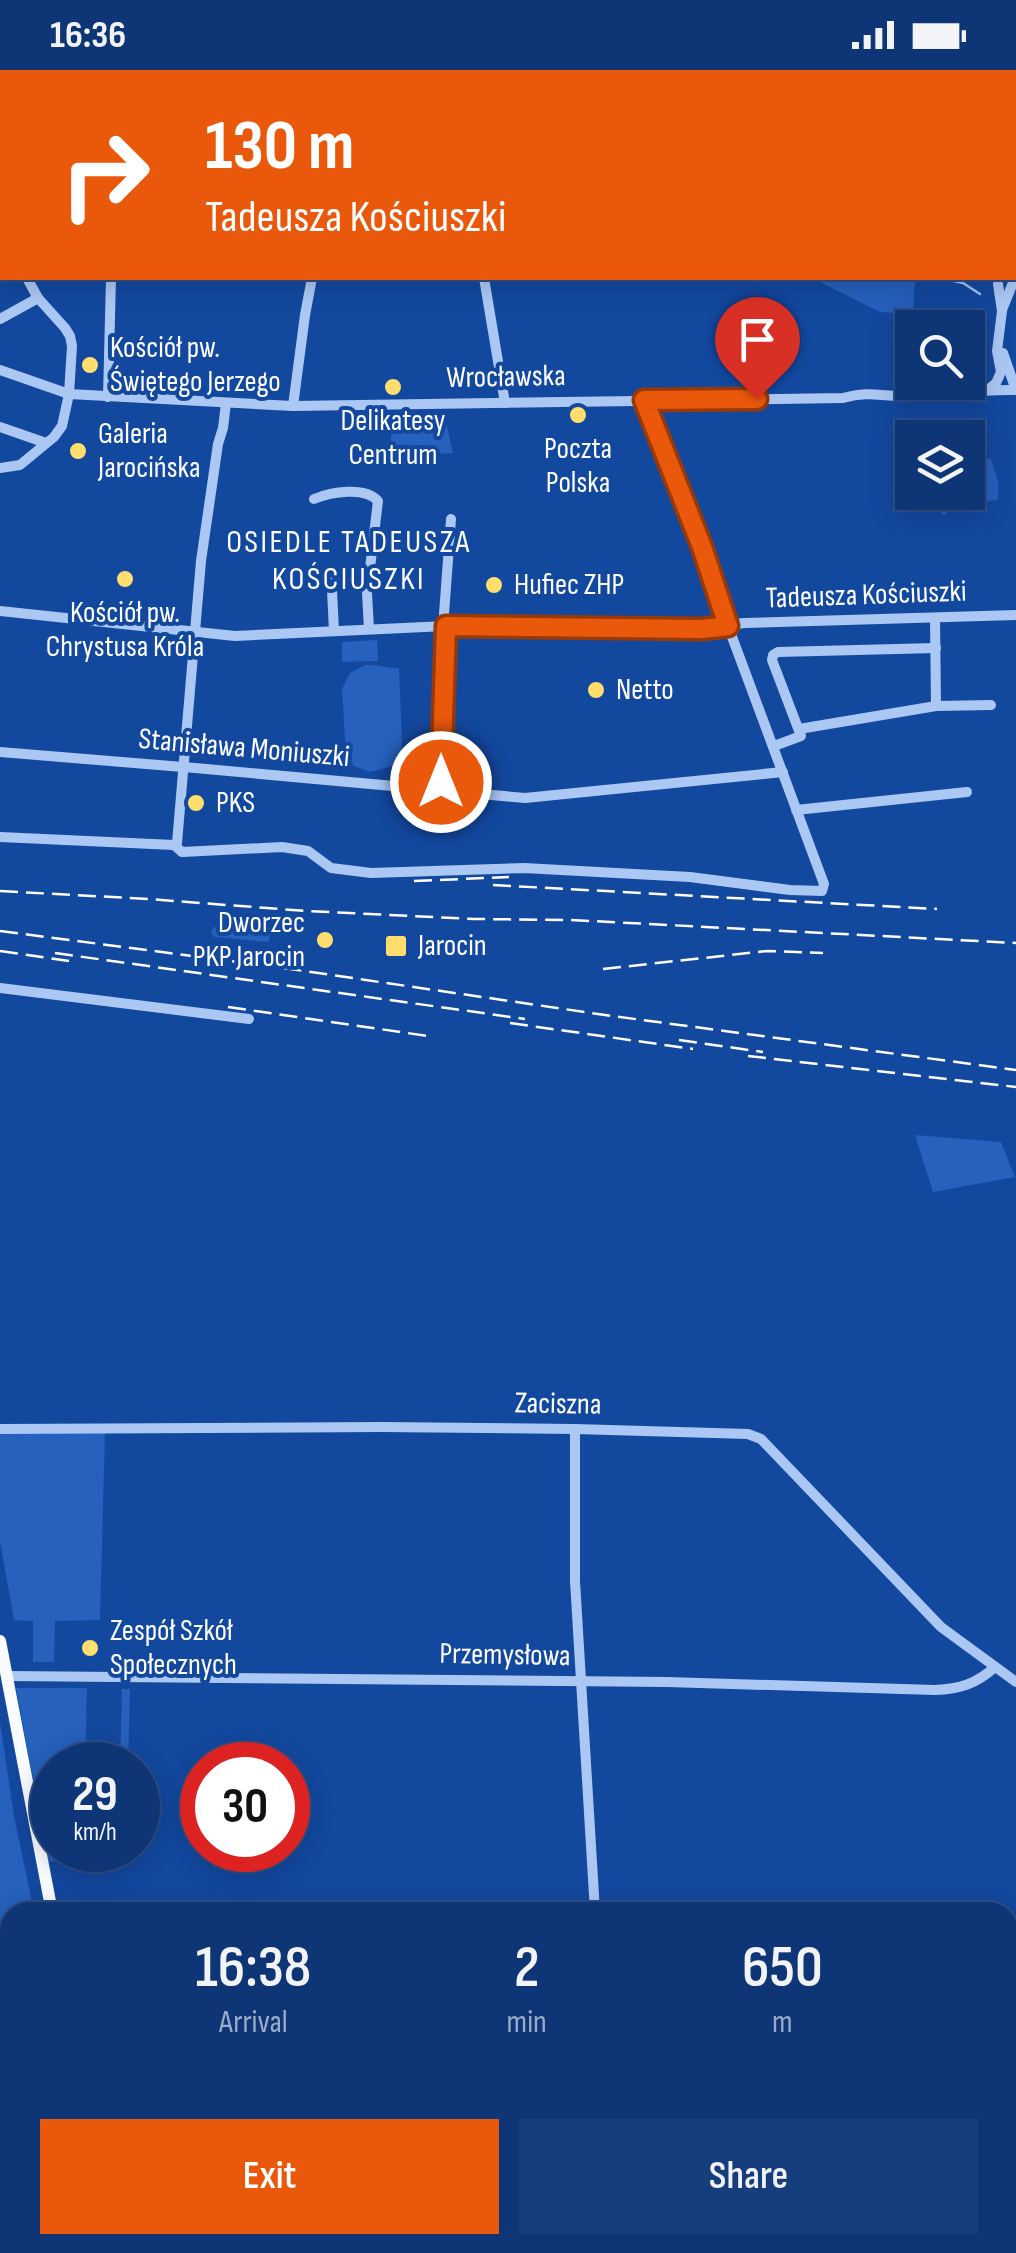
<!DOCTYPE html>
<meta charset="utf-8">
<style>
:root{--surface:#0e3677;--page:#173e7c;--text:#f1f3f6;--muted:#9babc6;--line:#2e5089;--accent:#ea580c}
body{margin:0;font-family:"Sofia Sans Condensed",sans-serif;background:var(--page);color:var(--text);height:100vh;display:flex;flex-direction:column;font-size:38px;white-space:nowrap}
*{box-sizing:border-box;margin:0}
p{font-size:32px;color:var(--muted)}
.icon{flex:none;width:55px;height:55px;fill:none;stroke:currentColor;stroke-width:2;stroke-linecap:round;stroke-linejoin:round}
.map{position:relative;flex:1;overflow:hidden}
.side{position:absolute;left:0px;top:1832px;width:1018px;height:352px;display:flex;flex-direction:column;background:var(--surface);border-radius:30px 30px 0 0;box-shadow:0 5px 25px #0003,0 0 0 2px var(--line)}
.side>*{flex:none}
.hud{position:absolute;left:0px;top:0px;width:1018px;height:210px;box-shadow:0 5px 25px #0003,0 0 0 2px var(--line);background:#ea580c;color:#fff;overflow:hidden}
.tools{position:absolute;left:895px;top:240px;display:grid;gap:20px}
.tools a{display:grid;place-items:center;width:90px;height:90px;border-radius:0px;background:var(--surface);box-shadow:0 5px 25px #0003,0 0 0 2px var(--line);font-size:50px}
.speed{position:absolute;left:30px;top:1672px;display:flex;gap:20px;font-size:50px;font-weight:700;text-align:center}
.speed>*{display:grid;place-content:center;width:130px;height:130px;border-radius:50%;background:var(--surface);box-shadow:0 5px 25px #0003,0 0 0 2px var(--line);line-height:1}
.speed small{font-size:25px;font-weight:400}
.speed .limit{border:15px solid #d22;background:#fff;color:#111}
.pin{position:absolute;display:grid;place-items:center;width:85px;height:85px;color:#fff;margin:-102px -42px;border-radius:50% 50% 50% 0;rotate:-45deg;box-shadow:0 0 10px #0007}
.pin .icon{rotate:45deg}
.me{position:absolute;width:110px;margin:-55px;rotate:0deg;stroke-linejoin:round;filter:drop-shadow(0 0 8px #0008)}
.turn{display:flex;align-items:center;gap:35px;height:210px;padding:0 40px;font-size:45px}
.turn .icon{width:130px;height:130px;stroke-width:2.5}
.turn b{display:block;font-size:70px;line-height:85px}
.eta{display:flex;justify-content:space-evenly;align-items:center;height:170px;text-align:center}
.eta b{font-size:60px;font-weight:600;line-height:70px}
.button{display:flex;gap:20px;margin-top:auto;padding:20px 40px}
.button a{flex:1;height:115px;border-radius:0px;background:var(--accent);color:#fff;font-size:40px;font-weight:600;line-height:115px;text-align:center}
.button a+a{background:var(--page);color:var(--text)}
.status{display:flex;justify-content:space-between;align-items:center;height:70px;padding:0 50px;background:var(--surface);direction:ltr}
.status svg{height:28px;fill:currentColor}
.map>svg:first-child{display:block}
</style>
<div class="status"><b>16:36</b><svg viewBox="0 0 49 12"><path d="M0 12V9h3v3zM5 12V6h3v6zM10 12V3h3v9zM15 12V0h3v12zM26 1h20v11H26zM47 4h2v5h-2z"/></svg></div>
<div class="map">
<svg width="1016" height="2183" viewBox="0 0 1016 2183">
<rect width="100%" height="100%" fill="#13489f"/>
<!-- green -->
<g fill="#2661be">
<polygon points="812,208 915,208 913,244 880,242"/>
<polygon points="444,343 453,383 391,387 391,345"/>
<polygon points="968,388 991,389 998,411 998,430 956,435 944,445 940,442 945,428 956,430 957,423 968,422"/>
<polygon points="377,570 378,591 342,592 342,572"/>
<path d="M365,595c12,-1 22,4 34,3l4,98 -14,1 -19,5 -16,-6 -8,-12 -4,-65 8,-16z"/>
<polygon points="214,857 270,860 269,872 214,867 211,862"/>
<polygon points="915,1065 1001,1072 1015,1107 933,1122"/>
<polygon points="105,1362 100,1550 55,1551 54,1592 33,1592 33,1551 14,1550 0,1471 0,1364"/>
<polygon points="16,1618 87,1618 85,1695 52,1695 52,1780 67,1780 68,1788 49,1792"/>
<polygon points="122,1619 130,1619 128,1695 120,1695"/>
<polygon points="0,1652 14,1746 34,1842 10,1842 10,2175 100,2175 102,2183 0,2183"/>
<polygon points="1016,2016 1016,2183 436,2183 391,2175 1008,2175 1008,2017"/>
<polygon points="133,2175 192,2175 193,2183 134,2183"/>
</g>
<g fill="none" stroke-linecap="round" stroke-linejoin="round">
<!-- stream -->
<polyline stroke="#9dc2f7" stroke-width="2.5" points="940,208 963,213 980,224"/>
<!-- minor -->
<g stroke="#abc8f4" stroke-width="10">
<polyline points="202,0 209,2"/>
<polyline points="175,2 177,0"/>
<polyline points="529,2 530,0"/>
<polyline points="1015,17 1016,14"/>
<polyline points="0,102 2,101"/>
<polyline points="0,143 2,154"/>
<polyline points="1015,176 1016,176"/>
<polyline points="484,208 505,333"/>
<polyline points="1002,240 1012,215"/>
<polyline points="0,249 38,228"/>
<polyline points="1003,283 1016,320"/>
<path d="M0,300l69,24 224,12 550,-8c29,-8 36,-1 63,-2 37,-1 73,-7 110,-6"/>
<polyline points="989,319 996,313 1001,302 997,281 1002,241 998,214"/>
<polyline points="108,327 111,208"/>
<polyline points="293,336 305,245 312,208"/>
<polyline points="0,357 46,373"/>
<polyline points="0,398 20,395 54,367 62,356 69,324 72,276 70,266 65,258 38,228 27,208"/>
<path d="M314,429c17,-7 51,-13 64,2l-11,92 2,36"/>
<polyline points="291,507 330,505 368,511"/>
<polyline points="0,541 235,566 446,556 702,559 744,553 1016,545"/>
<polyline points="935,548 936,636"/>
<polyline points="334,561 332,520 334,506"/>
<polyline points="799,659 936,636 991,635"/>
<polyline points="774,676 801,666 772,590 773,585 778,582 936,578"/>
<polyline points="0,682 195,698 525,728 783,702"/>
<polyline points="441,721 442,643 447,567 444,544 451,449"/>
<polyline points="796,740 967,722"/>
<polyline points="0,767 174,775 177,773 201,491 218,374 223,358 226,333"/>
<polyline points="174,775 182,782 282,777 308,781 331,798 371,803 524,798 690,807 790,820 822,821 824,814 728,556 702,477 645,330"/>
<polyline points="0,918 249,949"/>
<polyline points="0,1359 382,1357 575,1359 748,1364 761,1369 941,1557 1016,1612"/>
<polyline points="575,1359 575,1511 595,1842"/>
<path d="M7,1606l660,6 268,8c25,-1 41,-6 60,-23"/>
<polyline points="1008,1909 1016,1910"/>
</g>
<!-- major -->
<g stroke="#f8fbff" stroke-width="12">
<polyline points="537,0 540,2"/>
<polyline points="565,2 568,0"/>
<polyline points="0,1571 52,1842"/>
<polyline points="1008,1963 1016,1961"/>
<polyline points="115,2175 116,2183"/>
</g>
<!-- rail -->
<g stroke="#fff" stroke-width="2.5" stroke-dasharray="18 8" stroke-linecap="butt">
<polyline points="414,811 509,807"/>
<polyline points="493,815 937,839"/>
<polyline points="0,821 148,829 306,841 475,849 571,850 1016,873"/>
<polyline points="0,861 277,897 605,945 1016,1000"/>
<polyline points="0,881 69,891"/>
<polyline points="55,883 525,949"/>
<polyline points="603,899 767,881 823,883"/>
<polyline points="228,937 428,966"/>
<polyline points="510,953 693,979"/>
<polyline points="679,970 763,982"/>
<polyline points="748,986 1016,1017"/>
</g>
</g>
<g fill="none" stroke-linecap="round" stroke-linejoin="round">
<defs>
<polyline id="route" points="441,712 446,556 702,559 728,556 702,477 644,330 757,329"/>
</defs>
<!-- route casing -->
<use href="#route" stroke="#983908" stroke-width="25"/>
<!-- route -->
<use href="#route" stroke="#ea580c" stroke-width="18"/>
</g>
<!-- markers -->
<g fill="#ffde6e" stroke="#13489f" stroke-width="4">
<circle cx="90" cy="295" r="10"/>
<circle cx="393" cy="317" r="10"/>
<circle cx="578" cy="345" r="10"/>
<circle cx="78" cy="381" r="10"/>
<circle cx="125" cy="509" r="10"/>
<circle cx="494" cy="515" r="10"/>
<circle cx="596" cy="620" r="10"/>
<circle cx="196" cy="733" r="10"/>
<circle cx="325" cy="870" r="10"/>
<rect x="384" y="864" width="24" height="24" rx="5"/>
<circle cx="90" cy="1578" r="10"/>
</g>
<g text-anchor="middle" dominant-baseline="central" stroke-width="8" stroke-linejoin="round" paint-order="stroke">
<!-- poi labels -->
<g font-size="30" fill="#fff" stroke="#13489f" text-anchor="start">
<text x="110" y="278">Kościół pw.<tspan x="110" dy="34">Świętego Jerzego</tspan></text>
<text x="393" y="351" text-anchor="middle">Delikatesy<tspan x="393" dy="34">Centrum</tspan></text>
<text x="98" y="364">Galeria<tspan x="98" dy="34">Jarocińska</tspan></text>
<text x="578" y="379" text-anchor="middle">Poczta<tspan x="578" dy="34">Polska</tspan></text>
<text x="514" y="515">Hufiec ZHP</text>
<text x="125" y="543" text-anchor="middle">Kościół pw.<tspan x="125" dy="34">Chrystusa Króla</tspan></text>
<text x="616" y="620">Netto</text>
<text x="216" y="733">PKS</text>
<text x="305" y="853" text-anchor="end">Dworzec<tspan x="305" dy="34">PKP Jarocin</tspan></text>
<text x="418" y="876">Jarocin</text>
<text x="110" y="1561">Zespół Szkół<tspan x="110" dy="34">Społecznych</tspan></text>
</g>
<!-- street labels -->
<g font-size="30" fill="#fff" stroke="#13489f">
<text transform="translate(506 307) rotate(-1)">Wrocławska</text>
<text transform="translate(866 525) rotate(-2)">Tadeusza Kościuszki</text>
<text transform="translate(244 678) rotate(5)">Stanisława Moniuszki</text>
<text transform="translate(558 1334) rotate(1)">Zaciszna</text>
<text transform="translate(505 1585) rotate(1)">Przemysłowa</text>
</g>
<!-- neighbourhood labels -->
<g font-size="32" letter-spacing="2.5" fill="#fff" stroke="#13489f">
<text x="349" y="472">OSIEDLE TADEUSZA<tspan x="349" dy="37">KOŚCIUSZKI</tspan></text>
</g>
</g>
</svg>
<div class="tools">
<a><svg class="icon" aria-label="search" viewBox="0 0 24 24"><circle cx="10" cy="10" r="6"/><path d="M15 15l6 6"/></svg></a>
<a><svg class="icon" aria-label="layers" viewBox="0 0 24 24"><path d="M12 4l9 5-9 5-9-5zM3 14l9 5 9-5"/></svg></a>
</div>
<div class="speed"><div>29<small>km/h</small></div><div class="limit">30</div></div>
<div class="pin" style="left:757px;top:329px;background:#d93025"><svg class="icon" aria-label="arrive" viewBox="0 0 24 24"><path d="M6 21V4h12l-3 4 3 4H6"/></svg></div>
<svg class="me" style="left:441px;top:712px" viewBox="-20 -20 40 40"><circle r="17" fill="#ea580c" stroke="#fff" stroke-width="3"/><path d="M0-11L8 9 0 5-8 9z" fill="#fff"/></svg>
<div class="hud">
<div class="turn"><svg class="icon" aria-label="right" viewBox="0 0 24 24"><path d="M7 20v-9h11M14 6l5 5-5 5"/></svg><div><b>130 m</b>Tadeusza Kościuszki</div></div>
</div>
<section class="side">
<div class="eta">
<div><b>16:38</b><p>Arrival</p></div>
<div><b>2</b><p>min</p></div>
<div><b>650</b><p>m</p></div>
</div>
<div class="button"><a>Exit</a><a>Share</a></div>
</section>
</div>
